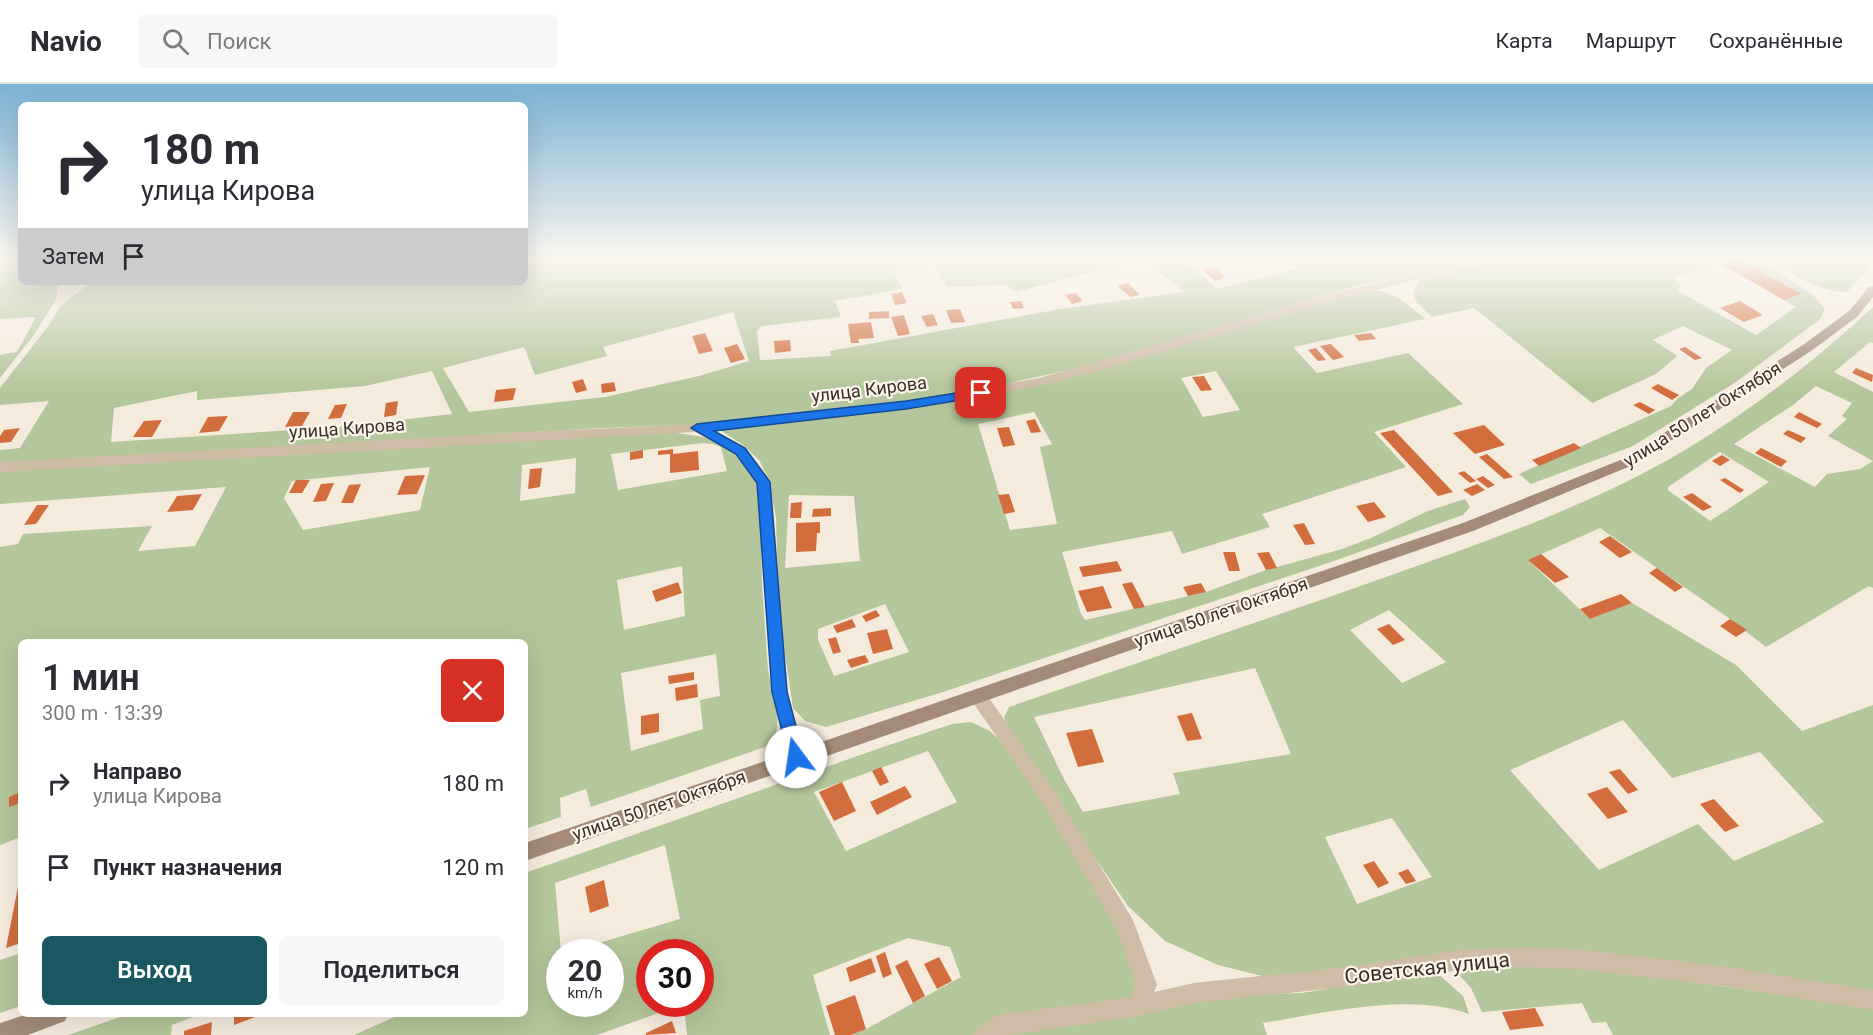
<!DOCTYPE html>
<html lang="ru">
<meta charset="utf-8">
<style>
:root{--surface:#fff;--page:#f7f7f7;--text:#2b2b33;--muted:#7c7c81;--line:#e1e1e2;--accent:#195761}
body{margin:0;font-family:Roboto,sans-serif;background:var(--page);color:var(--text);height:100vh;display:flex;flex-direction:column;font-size:22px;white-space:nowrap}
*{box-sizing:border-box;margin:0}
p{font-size:20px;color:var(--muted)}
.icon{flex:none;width:33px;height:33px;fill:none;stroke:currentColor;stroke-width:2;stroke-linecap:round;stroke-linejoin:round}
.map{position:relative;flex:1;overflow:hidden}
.side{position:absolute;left:18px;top:555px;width:510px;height:378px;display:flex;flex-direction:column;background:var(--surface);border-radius:9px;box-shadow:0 6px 24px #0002}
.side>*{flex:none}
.hud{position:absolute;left:18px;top:18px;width:510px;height:183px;border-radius:9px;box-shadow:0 6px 24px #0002;background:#fff;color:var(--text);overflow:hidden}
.speed{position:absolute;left:546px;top:855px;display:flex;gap:12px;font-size:30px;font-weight:700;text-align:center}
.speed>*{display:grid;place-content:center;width:78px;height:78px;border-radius:50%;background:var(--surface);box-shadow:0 6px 24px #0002;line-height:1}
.speed small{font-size:15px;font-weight:400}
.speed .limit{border:9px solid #d22;background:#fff;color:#111}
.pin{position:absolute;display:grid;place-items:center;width:51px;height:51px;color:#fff;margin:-26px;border-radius:12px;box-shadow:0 3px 9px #0006}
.me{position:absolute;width:66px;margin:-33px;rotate:346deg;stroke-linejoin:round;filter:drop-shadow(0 0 4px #0008)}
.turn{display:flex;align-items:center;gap:21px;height:126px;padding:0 24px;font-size:27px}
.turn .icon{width:78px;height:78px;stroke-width:2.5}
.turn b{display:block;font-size:42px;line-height:51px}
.then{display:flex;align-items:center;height:57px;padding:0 24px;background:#0003;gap:12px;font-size:22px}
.round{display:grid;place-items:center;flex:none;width:63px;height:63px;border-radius:9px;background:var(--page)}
.headline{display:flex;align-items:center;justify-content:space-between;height:102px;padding:0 24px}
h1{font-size:36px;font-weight:600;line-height:45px}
.primary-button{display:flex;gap:12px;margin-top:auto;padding:12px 24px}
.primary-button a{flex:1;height:69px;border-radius:9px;background:var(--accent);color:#fff;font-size:24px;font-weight:600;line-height:69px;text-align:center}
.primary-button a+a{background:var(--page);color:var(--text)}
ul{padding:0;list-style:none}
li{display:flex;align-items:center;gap:18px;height:84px;padding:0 24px}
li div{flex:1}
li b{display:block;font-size:22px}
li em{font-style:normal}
header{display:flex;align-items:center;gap:36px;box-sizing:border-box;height:84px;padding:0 30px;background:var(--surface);border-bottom:2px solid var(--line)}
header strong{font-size:28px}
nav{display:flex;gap:33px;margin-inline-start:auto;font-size:21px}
.search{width:420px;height:54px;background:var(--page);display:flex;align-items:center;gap:15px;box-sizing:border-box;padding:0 21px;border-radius:9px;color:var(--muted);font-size:22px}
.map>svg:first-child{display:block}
</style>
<header>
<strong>Navio</strong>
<div class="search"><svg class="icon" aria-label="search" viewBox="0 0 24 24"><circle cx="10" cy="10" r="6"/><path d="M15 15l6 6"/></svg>Поиск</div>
<nav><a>Карта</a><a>Маршрут</a><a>Сохранённые</a></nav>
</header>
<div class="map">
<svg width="1873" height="951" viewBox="0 0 1873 951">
<rect width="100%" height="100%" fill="#f5ebdd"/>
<!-- green -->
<g fill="#b4c69b" fill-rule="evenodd">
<polygon points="0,173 21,173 21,198 58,198 56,216 33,252 0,294 0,271 17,268 36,233 0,235"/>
<path d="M525,173h653l40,32 79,-20 -15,-12h203l-132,30 -262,78 -95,21 -89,16 -192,22 -113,4 -602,35v-13l20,-2 29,-47 -49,4v-17l49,-63 12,-20 31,-23h433zM1142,175l43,33 -125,17 -230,42 1,5 -71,4 -3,-28 4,-6 80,-9 -6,-16 68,-12 -9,-17 40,-8 13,23 59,-2 10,7zM733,228l16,49 -50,15 -94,21 -136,15 -26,-44 81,-21 11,28 72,-19 -4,-9zM432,287l20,43 -113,13 -228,15 3,-34 83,-17v9l168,-14z"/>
<path d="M1506,173h246l60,37 13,15 -5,10 -84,63 -103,64 -102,38 -12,-10 152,-68 6,-7 15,-10 14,-21 26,-18 -49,-24 -30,14 24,16 -21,18 -64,29 -118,-95 -42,9 -15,-14 -4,-10 6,-13zM1737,174l63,36 -16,6 12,7 -40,28 -80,-45 6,-4 -10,-9z"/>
<path d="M1767,173h106v6l-26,29c-30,0 -55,-19 -80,-35z"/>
<path d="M1372,206c25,3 34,13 53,29l-132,28 24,26 91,-20 55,51 -89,28 32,35 -144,47 8,13 -88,27 -10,-23 -110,21 19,62 4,6 121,-28 60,-22 76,-21 29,-11 57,-27 37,-12 5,8 -7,8 -132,47 -388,130 -117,35 -21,-6 -12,-13 -14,-95 -3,-96 -7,-37 -10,-20 -16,-15 -26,-17 217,-23 103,-19zM1216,287l24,39 -37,7 -22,-39zM1034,328l18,32 -12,3 17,77 -47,6 -32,-106zM789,411l65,1 6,65 -75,7zM885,520l24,48 -75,24 -16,-36v-11z"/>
<path d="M1873,223v36l-3,-1 -36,30 39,20v69l-45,-25 19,-17 -5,-3 10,-13 -36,-17 -23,19 -59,39 81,43 12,-13 33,-5 13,-8v127l-4,-2 -103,61 -36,-28 -130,-91 -72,32 62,59 42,-16 104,62 66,66 71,-26v289l-303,-41 -308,23 -44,-11 -53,-24 -37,-35 -120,-176 -4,-13 5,-10c125,-43 250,-85 374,-129 103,-37 208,-72 302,-128 68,-41 130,-89 188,-143zM1720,368l49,30 -59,39 -42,-31v-3zM1389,526l57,52 -44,21 -52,-53zM1255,584l36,86 -118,19 7,21 -97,18 -19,-33 -30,-62zM1623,636l49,58 88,-26 64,70 -90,39 -36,-37 -99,46 -89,-100zM1392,734l40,59 -75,27 -32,-67z"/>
<path d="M670,348l34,5 28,10 28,37 2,101 6,85 10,47 -2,19 -11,11 -174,60 -5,-18 -26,9 1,19 -36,12v-187h-504v195l-21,8v-298l18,-3 5,-10 129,-8 -14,25 57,-5 31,-59 -226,17v-33zM703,359l10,1 8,3 6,24 -109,19 -7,-36zM576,374l-1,35 -55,8 2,-36zM430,383l-10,43 -117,20 -19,-32 8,-17zM682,482l3,50 -61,14 -7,-50zM716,570l4,42 -20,4 3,29 -72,22 -10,-78z"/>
<path d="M971,638l19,9 24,23 109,180 17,52 -9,15 -157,34h-123l15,-6 95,-52 -11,-30 -42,-9 -95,37 17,60h-143l-3,-31 -87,31h-243l47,-21h124v-141l358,-126 69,-23zM928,667l29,51 -111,49 -32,-59zM665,761l15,74 -112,33h42v52h-50l1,-52 -6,-69zM650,868h50v52h-50z"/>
<polygon points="21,869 21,922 0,929 0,876"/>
<polygon points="1581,882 1873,924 1873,951 1613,951 1606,938 1592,939 1582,919 1482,928 1471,904 1452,883"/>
<path d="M1436,888l27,24 6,18c-59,-22 -144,-1 -206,9l4,12h-273l240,-40 67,-2z"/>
<polygon points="129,930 201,930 172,941 171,951 68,951"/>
</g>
<!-- building -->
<g fill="#d26d3e">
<polygon points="1737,174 1801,210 1784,216 1721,180"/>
<polygon points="1212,182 1226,193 1215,197 1202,186"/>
<polygon points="1128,199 1140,211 1130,213 1118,202"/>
<polygon points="902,208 907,219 895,221 891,210"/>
<polygon points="1075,209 1083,217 1072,220 1065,211"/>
<polygon points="1021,217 1024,224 1013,225 1010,218"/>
<polygon points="1740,217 1763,231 1744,238 1720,224"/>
<polygon points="960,225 965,238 951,239 946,226"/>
<polygon points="889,227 889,234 869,235 869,228"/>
<polygon points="933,230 938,241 927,243 921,232"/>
<polygon points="904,231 910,250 898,252 891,233"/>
<polygon points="871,238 874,254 858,255 859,259 851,259 848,240"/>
<polygon points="705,249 713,267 699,270 692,252"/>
<polygon points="1371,249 1376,255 1359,257 1354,251"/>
<polygon points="790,256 791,267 775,269 774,257"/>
<polygon points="737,260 745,275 731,279 724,264"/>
<polygon points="1331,260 1344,273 1333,276 1320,262"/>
<polygon points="1685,263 1702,274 1695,276 1679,265"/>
<polygon points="1316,264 1326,276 1318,277 1308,266"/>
<polygon points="1856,284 1873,291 1872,298 1852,289"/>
<polygon points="1204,292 1212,306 1201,307 1192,293"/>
<polygon points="583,295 587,306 576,309 572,298"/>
<polygon points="614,298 616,307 602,309 601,300"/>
<polygon points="1658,300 1679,311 1672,316 1651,304"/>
<polygon points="516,304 513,316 494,318 496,306"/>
<polygon points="398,317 396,331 384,333 386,319"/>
<polygon points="1640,318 1655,326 1649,330 1633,321"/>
<polygon points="347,320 341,334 328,335 335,321"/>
<polygon points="293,328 310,328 302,342 285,343"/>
<polygon points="1799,328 1822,340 1817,344 1794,333"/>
<polygon points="228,332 219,347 199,349 208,333"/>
<polygon points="1035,335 1041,348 1031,349 1026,337"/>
<polygon points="162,336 152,353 133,353 144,337"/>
<polygon points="1484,341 1505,361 1475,370 1453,349"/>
<polygon points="1009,343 1015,361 1003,363 997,344"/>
<polygon points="20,344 11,358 0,359 0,352 4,346"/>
<polygon points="1394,346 1453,408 1438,412 1380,349"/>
<polygon points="1788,346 1806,354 1801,359 1783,350"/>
<polygon points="1574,359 1581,364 1539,382 1532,376"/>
<polygon points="1761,364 1787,377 1781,383 1755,369"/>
<polygon points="673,365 673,370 698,367 699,386 670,389 670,370 658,371 658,367"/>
<polygon points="643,366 643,374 630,376 630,368"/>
<polygon points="1487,370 1513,393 1504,395 1479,373"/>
<polygon points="1722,371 1730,376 1720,382 1712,377"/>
<polygon points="542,384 540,403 528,405 530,385"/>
<polygon points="1464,387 1476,397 1470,399 1458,389"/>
<polygon points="425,391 417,410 397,411 405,392"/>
<polygon points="1483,392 1495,401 1488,404 1476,395"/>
<polygon points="1725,394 1744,406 1740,409 1720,396"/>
<polygon points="296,396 310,396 302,409 289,409"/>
<polygon points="334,399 326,417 313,418 321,400"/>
<polygon points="361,400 353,419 341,419 349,401"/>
<polygon points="1477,400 1485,406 1472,412 1463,406"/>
<polygon points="1692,409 1712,423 1703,427 1683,413"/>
<polygon points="202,410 193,426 167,428 177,412"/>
<polygon points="1009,410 1015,428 1004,430 998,411"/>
<polygon points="802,418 801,434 790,434 791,419"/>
<polygon points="1374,418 1386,433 1368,438 1356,422"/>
<polygon points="37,421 49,421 36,440 24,441"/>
<polygon points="831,424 831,432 812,433 813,425"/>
<polygon points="820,438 820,449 817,449 816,467 796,468 796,439"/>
<polygon points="1304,439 1315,460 1305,461 1293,441"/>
<polygon points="1610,452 1632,468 1620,474 1599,458"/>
<polygon points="1223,468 1235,468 1240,487 1229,487"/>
<polygon points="1269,468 1277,484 1266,486 1257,469"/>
<polygon points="1541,470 1569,493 1555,499 1528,476"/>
<polygon points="1117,477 1122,487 1083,493 1079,483"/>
<polygon points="1657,484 1683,503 1675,508 1649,489"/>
<polygon points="678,498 682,509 656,518 652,507"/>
<polygon points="1132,498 1145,523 1134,525 1122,500"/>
<polygon points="1201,499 1206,508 1188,512 1183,503"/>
<polygon points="1103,502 1112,524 1087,528 1078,507"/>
<polygon points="1621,510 1632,519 1590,535 1580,525"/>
<polygon points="876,526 880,532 866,538 862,532"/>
<polygon points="852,535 856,543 837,549 833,542"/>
<polygon points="1730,535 1747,546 1736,553 1720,542"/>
<polygon points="1389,540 1405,556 1393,561 1377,545"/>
<polygon points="887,545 893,565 873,570 867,549"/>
<polygon points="836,553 841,568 833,570 828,555"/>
<polygon points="865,571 869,578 851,584 847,576"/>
<polygon points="694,588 694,596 669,600 668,592"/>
<polygon points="697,600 698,613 676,617 675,604"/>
<polygon points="659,629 659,648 641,651 641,632"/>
<polygon points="1192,629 1202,655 1187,657 1177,632"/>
<polygon points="1092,645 1104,678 1078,683 1066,649"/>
<polygon points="881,683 889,698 880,702 872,687"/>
<polygon points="1620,685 1638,706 1628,710 1609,688"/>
<polygon points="842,698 856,727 834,737 819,708"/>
<polygon points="905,702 912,713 877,731 870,718"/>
<polygon points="1607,703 1628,728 1608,735 1587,710"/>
<polygon points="21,708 21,719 9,723 9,713"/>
<polygon points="1714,715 1739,742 1725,748 1700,720"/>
<polygon points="1374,777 1389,799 1378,804 1363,781"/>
<polygon points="1408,785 1416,797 1406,800 1398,789"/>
<polygon points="604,796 609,822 590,829 585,803"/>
<polygon points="21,802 21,859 6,864 18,803"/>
<polygon points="885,868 892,890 883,894 876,872"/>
<polygon points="939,873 952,897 937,905 924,880"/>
<polygon points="871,874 876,888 850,898 846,884"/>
<polygon points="907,876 925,912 913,919 895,882"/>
<polygon points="855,911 866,945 851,951 835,951 826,922"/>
<polygon points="1535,924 1544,942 1510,946 1502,928"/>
<polygon points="234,930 263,930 234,941"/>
<polygon points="672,937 676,949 646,951 646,949"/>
<polygon points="212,938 211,951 184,951 184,947"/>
</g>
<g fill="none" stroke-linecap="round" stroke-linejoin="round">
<!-- minor -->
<g fill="#cfbca7" fill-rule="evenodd">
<polygon points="1482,173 1501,173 1500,175 1347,213 1098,287 1039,302 906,325 715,347 746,364 771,398 788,608 805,673 802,678 796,681 790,678 787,673 772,608 757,399 736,370 695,348 0,388 0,378 527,348 698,340 906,317 1039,294 1339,208"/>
<polygon points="978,605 984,607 1055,708 1133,836 1157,901 1154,908 1194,899 1354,882 1459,866 1520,863 1575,865 1722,882 1873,906 1873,926 1722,902 1575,885 1520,883 1459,886 1354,902 1194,919 1136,933 1008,951 973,951 977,944 997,931 1130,913 1136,900 1118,848 1043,720 972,617 970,612 972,607"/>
</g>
<!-- secondary -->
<g fill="#a38b78" fill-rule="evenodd">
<polygon points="1873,202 1873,213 1857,233 1811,267 1633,381 1473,447 525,777 525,759 1463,439 1623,375 1803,261 1849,227 1869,203"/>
<polygon points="28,930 68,930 65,937 28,951 0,951 0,939"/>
</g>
</g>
<!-- sky -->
<linearGradient id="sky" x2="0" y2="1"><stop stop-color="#7bb2d4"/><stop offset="0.57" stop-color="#faf6f0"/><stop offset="1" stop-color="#faf6f0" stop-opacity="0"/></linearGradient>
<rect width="1873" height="306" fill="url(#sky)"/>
<!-- route -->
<polygon fill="#1a73e8" stroke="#114b97" stroke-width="1.5" points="981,305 987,309 985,312 906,325 714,347 745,364 770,398 787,608 804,673 801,678 796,680 790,678 772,608 757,399 736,370 691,344 697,340 906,317"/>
<g text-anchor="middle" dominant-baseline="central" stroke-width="4.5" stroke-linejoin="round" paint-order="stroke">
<!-- street labels -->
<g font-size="18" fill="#3a2f28" stroke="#fcf5ea">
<text transform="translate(869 305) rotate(-7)">улица Кирова</text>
<text transform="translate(1702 330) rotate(-32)">улица 50 лет Октября</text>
<text transform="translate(347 344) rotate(-4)">улица Кирова</text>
<text transform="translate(1221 528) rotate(-19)">улица 50 лет Октября</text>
<text transform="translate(659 721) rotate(-19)">улица 50 лет Октября</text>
</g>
<!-- near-street labels -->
<g font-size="21" fill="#3a2f28" stroke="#fcf5ea">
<text transform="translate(1427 884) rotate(-6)">Советская улица</text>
</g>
</g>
</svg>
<div class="speed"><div>20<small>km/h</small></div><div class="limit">30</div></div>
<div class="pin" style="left:981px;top:309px;background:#d93025"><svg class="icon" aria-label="arrive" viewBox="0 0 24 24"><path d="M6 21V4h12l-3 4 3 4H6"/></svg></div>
<svg class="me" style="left:796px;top:673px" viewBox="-20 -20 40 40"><circle r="19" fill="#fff"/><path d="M0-13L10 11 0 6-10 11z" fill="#1a73e8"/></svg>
<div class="hud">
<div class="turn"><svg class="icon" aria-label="right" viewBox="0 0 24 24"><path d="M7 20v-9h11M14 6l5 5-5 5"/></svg><div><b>180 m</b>улица Кирова</div></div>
<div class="then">Затем<svg class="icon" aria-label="arrive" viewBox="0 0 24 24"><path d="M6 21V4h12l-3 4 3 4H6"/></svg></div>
</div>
<section class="side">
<div class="headline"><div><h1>1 мин</h1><p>300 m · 13:39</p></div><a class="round" style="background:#d93025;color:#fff"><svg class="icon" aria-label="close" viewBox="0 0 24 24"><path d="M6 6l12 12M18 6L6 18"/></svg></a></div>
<ul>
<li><svg class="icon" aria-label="right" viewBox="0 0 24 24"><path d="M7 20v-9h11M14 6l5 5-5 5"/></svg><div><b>Направо</b><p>улица Кирова</p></div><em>180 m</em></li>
<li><svg class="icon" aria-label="arrive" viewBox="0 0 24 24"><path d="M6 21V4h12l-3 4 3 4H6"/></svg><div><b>Пункт назначения</b></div><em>120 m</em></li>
</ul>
<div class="primary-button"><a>Выход</a><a>Поделиться</a></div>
</section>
</div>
